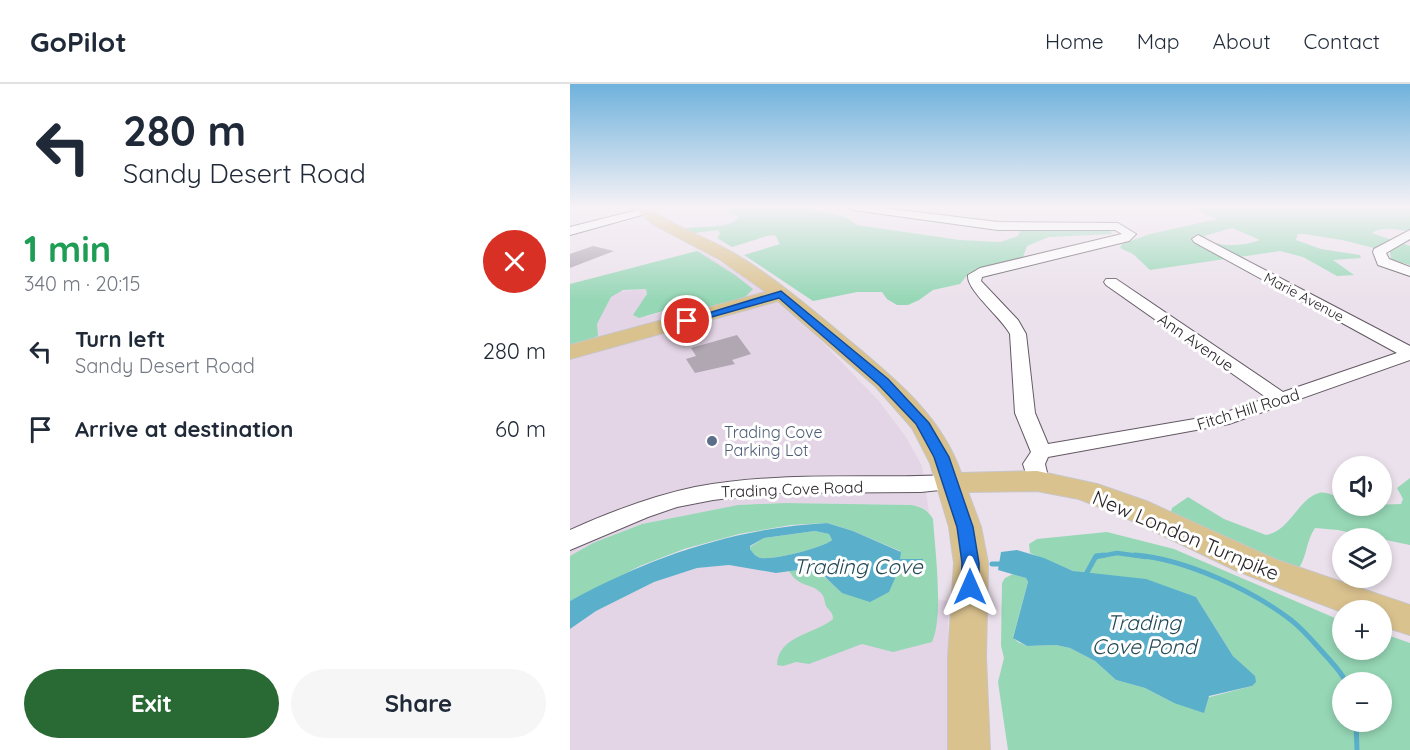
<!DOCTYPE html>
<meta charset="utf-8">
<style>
:root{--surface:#fff;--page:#f6f6f7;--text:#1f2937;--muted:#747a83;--line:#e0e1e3;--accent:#296933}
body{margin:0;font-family:Quicksand,sans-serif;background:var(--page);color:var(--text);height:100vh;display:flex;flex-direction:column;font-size:22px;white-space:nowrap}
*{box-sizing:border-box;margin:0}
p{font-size:20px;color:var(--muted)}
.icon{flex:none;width:33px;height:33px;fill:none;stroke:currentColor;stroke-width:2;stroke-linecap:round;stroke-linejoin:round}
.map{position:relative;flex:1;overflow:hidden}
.panel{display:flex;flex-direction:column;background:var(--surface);width:570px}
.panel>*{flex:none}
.hud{background:#fff;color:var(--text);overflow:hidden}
.buttons{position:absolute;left:762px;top:372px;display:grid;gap:12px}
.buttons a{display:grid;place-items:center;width:60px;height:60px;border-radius:50%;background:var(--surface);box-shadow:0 3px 9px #0003;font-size:30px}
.pin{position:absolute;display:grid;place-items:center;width:51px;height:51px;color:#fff;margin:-26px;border:3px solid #fff;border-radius:50%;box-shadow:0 2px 6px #0007}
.me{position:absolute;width:66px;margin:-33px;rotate:0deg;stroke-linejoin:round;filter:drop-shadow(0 0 4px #0008)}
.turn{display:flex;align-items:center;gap:21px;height:126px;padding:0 24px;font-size:27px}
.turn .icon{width:78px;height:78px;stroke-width:2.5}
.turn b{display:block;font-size:42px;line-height:51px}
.round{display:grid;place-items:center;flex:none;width:63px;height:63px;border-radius:32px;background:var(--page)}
.summary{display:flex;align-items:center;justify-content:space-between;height:102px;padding:0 24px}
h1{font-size:36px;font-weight:800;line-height:45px;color:#1e9e55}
.button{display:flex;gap:12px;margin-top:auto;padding:12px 24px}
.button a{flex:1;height:69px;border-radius:36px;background:var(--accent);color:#fff;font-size:24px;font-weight:800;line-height:69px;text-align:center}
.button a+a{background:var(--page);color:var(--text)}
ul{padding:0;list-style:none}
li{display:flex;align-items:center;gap:18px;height:78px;padding:0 24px}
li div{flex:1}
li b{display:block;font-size:22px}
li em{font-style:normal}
header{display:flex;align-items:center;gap:36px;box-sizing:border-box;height:84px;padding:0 30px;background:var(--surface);border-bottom:2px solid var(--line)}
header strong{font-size:28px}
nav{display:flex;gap:33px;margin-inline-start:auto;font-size:21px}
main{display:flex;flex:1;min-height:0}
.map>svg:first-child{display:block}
</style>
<header>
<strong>GoPilot</strong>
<nav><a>Home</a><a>Map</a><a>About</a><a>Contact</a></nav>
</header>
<main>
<section class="panel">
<div class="hud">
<div class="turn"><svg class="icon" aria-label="left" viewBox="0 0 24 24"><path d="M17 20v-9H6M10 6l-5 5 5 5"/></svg><div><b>280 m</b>Sandy Desert Road</div></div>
</div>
<div class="summary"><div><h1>1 min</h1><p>340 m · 20:15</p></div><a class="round" style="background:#d93025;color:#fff"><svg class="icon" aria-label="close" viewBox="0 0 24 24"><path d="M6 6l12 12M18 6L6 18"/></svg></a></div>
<ul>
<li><svg class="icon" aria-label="left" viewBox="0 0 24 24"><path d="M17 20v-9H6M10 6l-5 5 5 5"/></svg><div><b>Turn left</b><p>Sandy Desert Road</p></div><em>280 m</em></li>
<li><svg class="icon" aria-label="arrive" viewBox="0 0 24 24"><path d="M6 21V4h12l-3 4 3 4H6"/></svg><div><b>Arrive at destination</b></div><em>60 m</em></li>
</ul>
<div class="button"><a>Exit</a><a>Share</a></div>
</section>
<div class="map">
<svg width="840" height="666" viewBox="0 0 840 666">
<rect width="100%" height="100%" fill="#ebe1ec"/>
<!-- built -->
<g fill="#e4d5e6">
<polygon points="130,167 181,196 231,236 309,317 336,353 352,382 359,428 352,423 342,421 214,419 168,421 72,440 23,459 0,472 0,261 27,240 41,213 50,207 76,205 77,210 72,218 76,233 100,225 121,225 116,170"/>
<polygon points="159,481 206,489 228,486 319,508 378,517 379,666 0,666 0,545 26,527 84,498 127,484"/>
</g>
<!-- green -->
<g fill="#96d7b6" fill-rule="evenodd">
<path d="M162,123h69l45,10 11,8 103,15 40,2 18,-6 2,-5 6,-1h84l2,4 -63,3 -22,9 -4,11 -54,16 -9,11 -27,6 -14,10 -11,5h-11l-10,-6 -5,-7h-25l-44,9 -69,-46 36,-11 -5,-9 -8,1 -35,11 -15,-9 3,-4 -2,-4 -24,3 -10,-4c16,-4 45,1 55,-12l-11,-5 5,-3z"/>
<path d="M619,123h221v24c-13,0 -26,-6 -38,2l38,13v19l-19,-5 -1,-8 -48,-12 -38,-6h-6l-2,6 25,9 39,6 1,3 -28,2 21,15 -17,1 -34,-19 -23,-6 -130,19 -17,-16 -13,-6 2,-4 28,-10 67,-15zM662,144l28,12c-16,6 -44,9 -56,-4z"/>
<polygon points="127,167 165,191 183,205 173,215 136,226 127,223 100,225 69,234 63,231 77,210 76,205 53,206 41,213 27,240 28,252 0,263 0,200"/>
<path d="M840,394v67l-72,-15 -23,-2c-9,13 -8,28 -16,40l-26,-8 -100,-44 -2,-4 1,-4 16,-11 36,22 42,16c24,-4 33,-37 53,-42 8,-2 16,4 23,6v7l59,-2 2,-5 -6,-11z"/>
<path d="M214,419l128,2c10,2 16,5 21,14 2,31 11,97 -1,123l-39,10 -31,-8 -53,20 -13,-2 -13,4 -6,-1c1,-30 39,-31 56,-46 0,-7 -3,-7 -7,-13 -2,-5 -1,-9 -5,-13 -10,-11 -21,-4 -32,-22 26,-4 36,5 53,22l57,-24h24l-23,-10v-8l-47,-20 -26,-8 -36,2 -52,9 -55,15 -44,17 -70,35v-45l23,-13 49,-19 96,-19z"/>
<path d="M245,447l14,3 3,6c-10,8 -58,20 -71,18 -5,-1 -8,-5 -11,-9v-2l14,-9z"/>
<path d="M537,448l67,17 168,72v29h40v-17l28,10v107h-402l-10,-68 6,-24 -3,-12 1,-63 3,-5 8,-4 13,4 2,4 -15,55 5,5 9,4 29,-1 14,3 25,13 21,19 29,8 29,15 32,-5 46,-12 2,-10 -21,-20 -37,-59 -123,-26 -43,-18 -1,-9 8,-5zM772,598h40v40h-40z"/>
</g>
<!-- water -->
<g fill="#5ab0cb" fill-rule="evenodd">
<path d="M257,439l26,8 48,21 -1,7h23v10h-24l-10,23 -19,10 -28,-9 -19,-18 -25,-5 -22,3 -47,-8 -32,3 -43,14 -58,29 -26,18v-28c80,-44 165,-73 257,-78zM245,447l14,3 3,6c-10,8 -58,20 -71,18 -5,-1 -8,-5 -11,-9v-3l14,-8z"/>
<polygon points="447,466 474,474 503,487 576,495 626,513 663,572 685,592 686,598 682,602 639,612 634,629 604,619 575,604 546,596 525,577 500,564 486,561 457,562 443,554 458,498 456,494 428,486 431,468"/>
</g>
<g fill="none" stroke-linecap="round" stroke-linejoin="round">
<!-- stream-far1 -->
<polyline stroke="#5ab0cb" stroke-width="4.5" points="526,473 547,469 576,473"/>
<!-- stream -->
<g stroke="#5ab0cb" stroke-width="5">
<path d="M565,471c50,4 117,35 156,65 14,11 24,24 36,37 7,8 14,15 19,25"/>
<polyline points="422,480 432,480"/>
<polyline points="515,492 526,472 534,471"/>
<polyline points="786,638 787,666"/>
</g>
</g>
<!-- building -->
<g fill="#b0a7b2">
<polygon points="23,162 44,167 0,184 0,170"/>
<polygon points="167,251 181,270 162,276 165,280 125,289 116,275 126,272 121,264"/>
</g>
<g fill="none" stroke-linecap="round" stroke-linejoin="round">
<defs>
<g id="minor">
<path d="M277,123h28l123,15 120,1 18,11 -7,7 -147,36 -1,4 37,39 8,14 9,79 13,31 170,-29 49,-17 -161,-113 -2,-3 2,-3h10l167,113 114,-39 -203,-111 -2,-3 6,-4 212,111v14l-181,64 -181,33 -3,7 4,17 -3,5 -8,2 -8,-2 -7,-22 8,-12 -16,-39 -5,-79c-8,-16 -44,-44 -42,-59l12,-7 142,-34 -7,-4h-117l-145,-20z"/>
<polygon points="75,124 81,127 79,129 0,151 0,143"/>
<polygon points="840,146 840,155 816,169 819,175 840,183 840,192 808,181 803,168 804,165"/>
<path d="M381,391l8,3 3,5 -3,5 -38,4 -149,1 -59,7 -36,7 -29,10 -78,33v-20c40,-18 82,-34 125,-43 84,-16 171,-8 256,-12z"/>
</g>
<path id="major" d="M65,123h15c23,20 53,29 80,44 37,21 70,49 103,76 49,42 106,82 128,146l76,-2 60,13 49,17 131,59 133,45v30l-28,-9v-16l-40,2 -50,-19 -57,-23 -111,-53 -45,-18 -42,-8 -69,1 13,35 7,36 -2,94 4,93h-42v-93l6,-94 -5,-36 -19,-64 -18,-35 -36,-41 -98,-86 -208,58v-14l196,-53 -47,-33 -68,-36z"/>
</defs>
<!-- minor casing -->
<use href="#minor" stroke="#625963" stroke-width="2"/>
<!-- major casing -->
<use href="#major" stroke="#c7c6c7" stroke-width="2"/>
<!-- minor -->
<use href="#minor" fill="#fff" fill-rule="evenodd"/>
<!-- major -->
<use href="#major" fill="#dac28f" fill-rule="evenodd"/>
</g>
<!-- sky -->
<linearGradient id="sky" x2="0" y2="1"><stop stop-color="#6fb2dc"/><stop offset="0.57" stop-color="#f6f2f6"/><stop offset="1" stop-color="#f6f2f6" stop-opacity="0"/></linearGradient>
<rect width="840" height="216" fill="url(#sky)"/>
<!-- route -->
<polygon fill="#1a73e8" stroke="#114b97" stroke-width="1.5" points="211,207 318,295 359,339 379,373 403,443 409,479 409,503 406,508 400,510 393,508 391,503 392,479 387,443 364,373 346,340 309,301 209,214 117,240 112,237"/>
<!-- markers -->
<circle fill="#5c6f8a" stroke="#fff" stroke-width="2" cx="142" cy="357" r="6"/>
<g text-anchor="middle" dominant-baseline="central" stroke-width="6" stroke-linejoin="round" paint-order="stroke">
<!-- far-street labels -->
<g font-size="14" fill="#282428" stroke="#fff">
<text transform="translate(734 213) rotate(28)">Marie Avenue</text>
</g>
<!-- street labels -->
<g font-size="16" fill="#282428" stroke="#fff">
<text transform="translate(626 258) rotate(35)">Ann Avenue</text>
<text transform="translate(678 325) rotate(-17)">Fitch Hill Road</text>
<text transform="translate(222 405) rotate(-2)">Trading Cove Road</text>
</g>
<!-- service labels -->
<g font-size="16" fill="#4e5e75" stroke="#fff" text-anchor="start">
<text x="154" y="348">Trading Cove<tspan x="154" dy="18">Parking Lot</tspan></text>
</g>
<!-- near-street labels -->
<g font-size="20" fill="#282428" stroke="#fff">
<text transform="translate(616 451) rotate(23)">New London Turnpike</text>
</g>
<!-- near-water labels -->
<g font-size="21" font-style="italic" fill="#244a57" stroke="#fff">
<text x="288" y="482">Trading Cove</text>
<text x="574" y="538">Trading<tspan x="574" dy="24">Cove Pond</tspan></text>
</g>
</g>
</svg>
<div class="buttons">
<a><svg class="icon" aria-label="sound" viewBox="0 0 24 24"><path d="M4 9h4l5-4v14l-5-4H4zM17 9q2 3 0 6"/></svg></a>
<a><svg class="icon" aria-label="layers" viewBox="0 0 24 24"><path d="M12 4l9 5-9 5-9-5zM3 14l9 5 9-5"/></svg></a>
<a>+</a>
<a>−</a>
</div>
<div class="pin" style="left:117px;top:237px;background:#d93025"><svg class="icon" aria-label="arrive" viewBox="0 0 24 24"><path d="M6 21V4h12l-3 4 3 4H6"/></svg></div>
<svg class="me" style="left:400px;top:503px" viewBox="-20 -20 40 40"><path d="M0-17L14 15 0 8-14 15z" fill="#1a73e8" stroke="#fff" stroke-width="4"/></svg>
</div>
</main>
